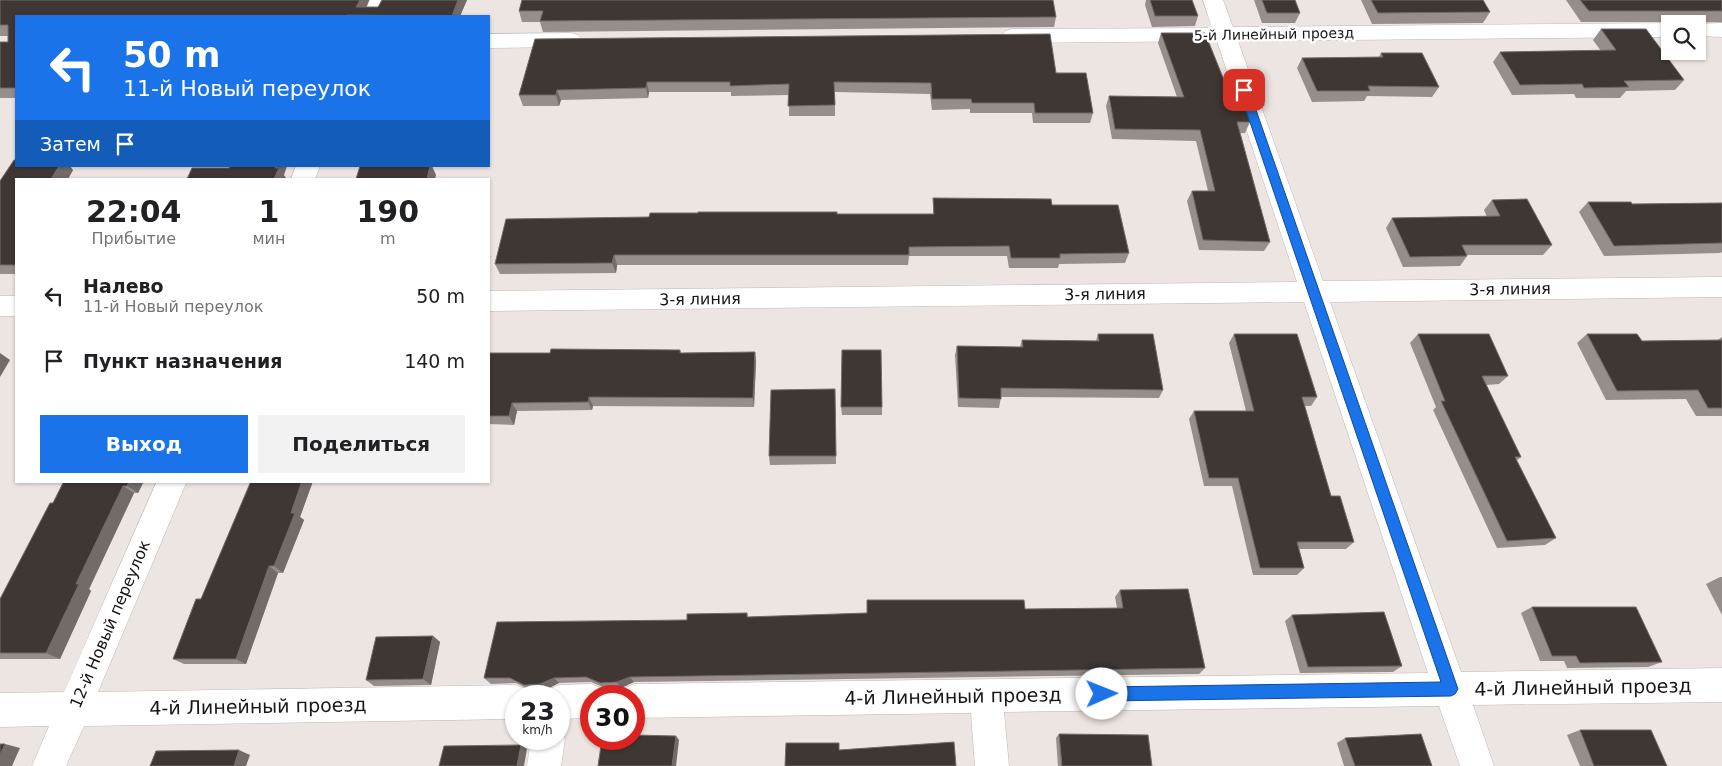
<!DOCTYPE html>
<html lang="ru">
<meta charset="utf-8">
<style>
:root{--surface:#fff;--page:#f2f2f2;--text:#202124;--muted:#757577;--accent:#1a73e8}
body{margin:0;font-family:"DejaVu Sans",sans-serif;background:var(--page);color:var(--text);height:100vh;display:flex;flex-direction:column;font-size:19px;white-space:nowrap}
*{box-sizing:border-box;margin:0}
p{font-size:16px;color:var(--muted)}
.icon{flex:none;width:28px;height:28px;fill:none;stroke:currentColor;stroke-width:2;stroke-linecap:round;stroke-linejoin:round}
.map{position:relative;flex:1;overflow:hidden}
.sheet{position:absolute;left:15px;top:178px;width:475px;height:305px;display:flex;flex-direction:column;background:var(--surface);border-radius:0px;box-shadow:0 1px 4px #0004}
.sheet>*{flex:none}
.hud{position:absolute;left:15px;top:15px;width:475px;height:152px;border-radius:0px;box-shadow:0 1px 4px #0004;background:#1a73e8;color:#fff;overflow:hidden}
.tools{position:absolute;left:1661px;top:15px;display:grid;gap:10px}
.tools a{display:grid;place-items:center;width:45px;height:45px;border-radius:0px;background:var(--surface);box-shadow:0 1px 4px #0004;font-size:25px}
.speed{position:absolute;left:505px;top:685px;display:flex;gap:10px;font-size:25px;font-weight:700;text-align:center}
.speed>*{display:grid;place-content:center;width:65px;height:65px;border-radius:50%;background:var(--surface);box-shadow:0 1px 4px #0004;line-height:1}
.speed small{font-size:12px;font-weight:400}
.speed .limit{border:8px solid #d22;background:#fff;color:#111}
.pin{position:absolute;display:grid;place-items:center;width:42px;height:42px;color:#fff;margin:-21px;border-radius:10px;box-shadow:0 2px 8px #0006}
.me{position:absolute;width:55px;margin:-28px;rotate:89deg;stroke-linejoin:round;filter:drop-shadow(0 0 4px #0008)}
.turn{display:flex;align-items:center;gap:18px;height:105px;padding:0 25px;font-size:22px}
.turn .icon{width:65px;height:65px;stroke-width:2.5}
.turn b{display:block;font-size:35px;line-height:42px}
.then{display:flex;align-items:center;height:48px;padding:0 25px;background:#0003;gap:10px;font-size:19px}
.eta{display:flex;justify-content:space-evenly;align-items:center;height:85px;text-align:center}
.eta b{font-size:30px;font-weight:700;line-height:35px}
.button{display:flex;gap:10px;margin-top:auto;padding:10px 25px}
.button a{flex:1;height:58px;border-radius:0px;background:var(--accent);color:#fff;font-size:20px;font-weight:700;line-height:58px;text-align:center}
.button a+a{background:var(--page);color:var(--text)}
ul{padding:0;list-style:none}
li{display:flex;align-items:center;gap:15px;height:65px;padding:0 25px}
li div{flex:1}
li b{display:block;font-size:19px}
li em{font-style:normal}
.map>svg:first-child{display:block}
</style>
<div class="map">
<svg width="1722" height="766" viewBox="0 0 1722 766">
<rect width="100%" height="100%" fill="#ede5e1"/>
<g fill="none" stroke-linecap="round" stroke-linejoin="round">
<defs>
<g id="minor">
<polygon points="370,0 390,0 383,16 363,16"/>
<polygon points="1203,0 1223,0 1233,27 1670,23 1671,24 1670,37 1238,41 1323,281 1722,277 1722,297 1330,302 1461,672 1722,668 1722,702 1473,705 1494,766 1460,766 1439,706 1004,712 1009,766 975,766 971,713 634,718 634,696 619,696 622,689 634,684 1428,673 1304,302 489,311 489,291 1297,282 1217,41 1012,43 1005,41 1002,36 1005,31 1012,29 1212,28"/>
<polygon points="1722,23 1722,37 1698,36 1697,24"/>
<polygon points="571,33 578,35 582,40 578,45 571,47 489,48 489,34"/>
<polygon points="296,166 320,166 315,179 291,179"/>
<rect x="0" y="296" width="16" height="20"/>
<polygon points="157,481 187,481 98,692 516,685 528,690 530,696 516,696 516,719 84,726 66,766 32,766 49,726 0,727 0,693 64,692"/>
<polygon points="591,684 603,689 606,696 591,696 591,718 559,719 559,696 545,696 547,690 559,685"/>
<polygon points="559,726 565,739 561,766 527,766 531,739 559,739"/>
</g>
</defs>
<!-- minor casing -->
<use href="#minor" stroke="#bfb7b3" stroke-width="1"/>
<!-- minor -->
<use href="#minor" fill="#fff" fill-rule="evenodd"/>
</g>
<!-- wall -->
<g fill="#968e8a">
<polygon points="0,0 369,0 366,7 378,7 467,0 460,16 16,16 16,98 0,98 0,42 8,42 8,36 0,36"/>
<polygon points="1146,0 1192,0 1198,16 1195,26 1152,27 1145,5"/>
<polygon points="1254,0 1295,0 1300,13 1295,23 1262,23"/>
<polygon points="1361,0 1483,0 1490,12 1483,23 1372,24"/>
<polygon points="1566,0 1722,0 1722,22 1581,22"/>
<polygon points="519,11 1056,17 1054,27 543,32 540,22 522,22"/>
<polygon points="1601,29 1684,80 1675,90 1626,91 1620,98 1576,98 1574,94 1512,95 1493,62 1500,52 1601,51 1593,40"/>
<polygon points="1161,33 1228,90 1250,122 1245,133 1240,133 1270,242 1264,251 1199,250 1187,201 1192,191 1208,191 1196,141 1112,139 1106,106 1109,96 1177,97 1158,43"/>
<polygon points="535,39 1056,73 1093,113 1090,123 1033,123 1032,113 970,113 970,109 932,110 930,94 835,92 835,116 789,116 789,95 731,96 731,92 649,92 648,98 561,100 559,106 523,106 519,95"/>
<polygon points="1381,53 1439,87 1432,97 1367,96 1364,101 1312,102 1297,68 1302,58 1379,57"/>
<polygon points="73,170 68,179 16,179 16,274 0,274 0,181"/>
<polygon points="933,198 1052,205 1129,253 1125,263 1059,264 1058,268 1009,268 1007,256 909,256 908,265 617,265 616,273 500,274 495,264 837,214 933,214"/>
<polygon points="1492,200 1552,245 1543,255 1467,255 1467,256 1460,266 1403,267 1386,228 1392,218 1487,217 1484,210"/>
<polygon points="1588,202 1632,204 1722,203 1722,252 1720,253 1604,256 1579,212"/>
<polygon points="1098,334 1163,390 1159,398 1001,397 999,408 958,407 955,355 957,346 1020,347 1022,340 1096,341"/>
<polygon points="1234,334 1317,397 1311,406 1305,406 1331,496 1354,542 1346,549 1299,549 1304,568 1297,575 1253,575 1232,486 1204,486 1189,419 1194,411 1246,411 1229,343"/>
<polygon points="1418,334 1508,376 1499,384 1486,385 1521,457 1516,461 1556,538 1545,545 1497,548 1433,410 1436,407 1410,343"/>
<polygon points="1587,334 1642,341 1718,340 1722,337 1722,416 1696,416 1686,399 1606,400 1577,343"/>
<polygon points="680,350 681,353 756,361 754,407 593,406 592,410 517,411 514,425 489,424 489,353 550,353"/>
<polygon points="835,389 836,464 770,465 769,456"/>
<polygon points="841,407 882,407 882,415 842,415"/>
<polygon points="64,481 144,481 138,493 134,493 89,589 91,591 60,659 0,659 0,599 53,503"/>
<polygon points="250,481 313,481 300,517 304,520 283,573 278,573 246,664 184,664 173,659 201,599 251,482"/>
<polygon points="1720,577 1722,577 1722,615 1706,584"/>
<polygon points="1120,590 1205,668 1199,674 634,682 621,688 605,688 591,682 559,683 545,690 530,690 516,683 491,684 484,678 687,620 747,613 748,617 1025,609 1117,608 1115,597"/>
<polygon points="1532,607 1662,662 1648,667 1567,668 1564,661 1540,661 1521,613"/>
<polygon points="1292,615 1402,666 1393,672 1300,673 1285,621"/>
<polygon points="433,636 440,642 431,685 374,686 366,680"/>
<polygon points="1580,730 1667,766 1580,766 1567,735"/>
<polygon points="1059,734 1152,766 1058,766 1056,738"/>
<polygon points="1345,738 1432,766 1344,766 1337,743"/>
</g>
<!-- shaded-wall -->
<g fill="#726b68">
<polygon points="360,0 369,0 363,16 356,7"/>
<polygon points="458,0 467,0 460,16 452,16"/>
<polygon points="647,82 649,92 648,98 646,88"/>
<polygon points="557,90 561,100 559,106 556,95"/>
<polygon points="59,166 70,166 73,170 68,179 51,179"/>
<polygon points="276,166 287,166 284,175 286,178 285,179 274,179"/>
<polygon points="430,166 432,166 436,175 435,179 427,179"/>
<polygon points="614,255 617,265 616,273 612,263"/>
<polygon points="755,352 756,361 754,407 753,398"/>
<polygon points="0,353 10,360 0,377"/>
<polygon points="589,397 593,406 592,410 588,402"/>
<polygon points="512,403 517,411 514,425 509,416"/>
<polygon points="129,481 144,481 138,493 127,486"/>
<polygon points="302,481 313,481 300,517 304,520 283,573 274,566"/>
<polygon points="123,486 134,493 89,589 91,591 60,659 46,653 76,584"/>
<polygon points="269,566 278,573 246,664 236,659"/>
<polygon points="433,636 440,642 431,685 423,679"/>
<polygon points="630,677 634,682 621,688 617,682"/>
<polygon points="554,678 559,683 545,690 540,684"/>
<polygon points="676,736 679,740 676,766 672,766"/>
<polygon points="5,744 20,748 12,766 0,766 0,755"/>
<polygon points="521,745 527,749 524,766 517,766"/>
<polygon points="239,750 250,755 246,766 234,766"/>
</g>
<!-- building -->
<g fill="#3e3734" stroke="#726b68">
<polygon points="0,0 360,0 356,7 378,7 382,0 458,0 452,16 347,15 347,16 16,16 16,88 0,88 0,42 8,42 8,25 0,25"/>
<polygon points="522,0 1053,0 1056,17 540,21 543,11 519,11"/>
<polygon points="1150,0 1192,0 1198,16 1155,16"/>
<polygon points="1262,0 1295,0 1300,13 1267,13"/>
<polygon points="1371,0 1483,0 1490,12 1378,13"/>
<polygon points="1580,0 1722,0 1722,11 1589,11"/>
<polygon points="1601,29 1646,29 1684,80 1624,81 1629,87 1584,88 1582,84 1520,85 1500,52 1616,50"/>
<polygon points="1161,33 1205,33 1228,90 1239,90 1250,122 1237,122 1270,242 1203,240 1192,191 1215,191 1200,130 1115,129 1109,96 1184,97"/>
<polygon points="1050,34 1056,73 1086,73 1093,113 1035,113 1034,103 972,103 971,99 932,99 931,83 834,82 835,105 788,106 789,84 730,86 730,82 647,82 646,88 557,90 556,95 519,95 535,39"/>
<polygon points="1381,53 1422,53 1439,87 1368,86 1370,91 1317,91 1302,58 1383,57"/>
<polygon points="14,160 16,160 16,166 59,166 51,179 16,179 16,265 0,265 0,181"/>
<polygon points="230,166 276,166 275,168 279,168 274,179 187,179 192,168 229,168"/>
<polygon points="360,166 430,166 427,179 356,179"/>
<polygon points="933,198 1051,199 1052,205 1118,205 1129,253 1060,254 1060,258 1011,258 1009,246 909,247 909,255 614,255 612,263 495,264 506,219 649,217 650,213 698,213 698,212 837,212 837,214 934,214"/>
<polygon points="1527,199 1552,245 1462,245 1467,256 1410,257 1392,218 1500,216 1492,200"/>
<polygon points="1588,202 1631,202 1632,204 1722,203 1722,243 1614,246"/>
<polygon points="1098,334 1153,334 1163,390 1001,388 1001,399 959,398 957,346 1023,347 1022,340 1099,341"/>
<polygon points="1234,334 1297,334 1317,397 1302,397 1331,496 1340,496 1354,542 1297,542 1304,568 1260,568 1238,478 1209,478 1194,411 1254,411"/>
<polygon points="1418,334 1489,334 1508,376 1482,376 1521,457 1515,457 1556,538 1507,541 1441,401 1445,401"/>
<polygon points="1587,334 1637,334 1642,341 1722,340 1722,408 1708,408 1698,390 1617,391"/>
<polygon points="551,349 680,350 680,353 755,352 753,398 589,397 588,402 512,403 509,416 489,416 489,353 550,353"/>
<polygon points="842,350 881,350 882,407 841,407"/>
<polygon points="835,389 836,456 769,456 771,390"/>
<polygon points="64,481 129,481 127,486 123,486 76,584 79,584 46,653 0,653 0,599 50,503 53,503"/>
<polygon points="251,481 302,481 291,513 295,513 274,566 269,566 236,659 173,659 196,599 201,599"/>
<polygon points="1188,589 1205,668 630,677 617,682 600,683 586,677 554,678 540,684 524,685 510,678 484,678 497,622 687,620 687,614 747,613 747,617 867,613 867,600 1024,600 1025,609 1123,608 1120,590"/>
<polygon points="1532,607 1636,607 1662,662 1580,663 1576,656 1552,656"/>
<polygon points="1384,612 1402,666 1308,667 1292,615"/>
<polygon points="433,636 423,679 366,680 376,637"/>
<polygon points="1580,730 1651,730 1667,766 1594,766"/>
<polygon points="1059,734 1148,735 1152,766 1062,766"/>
<polygon points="1421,734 1432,766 1355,766 1345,738"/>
<polygon points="634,735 676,736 672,766 598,766 602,739 634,739"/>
<polygon points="954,742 956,766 785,766 786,743 839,743 839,750"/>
<polygon points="0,744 5,744 0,755"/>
<polygon points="521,745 517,766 439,766 444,746"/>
<polygon points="239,750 234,766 150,766 156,751"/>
</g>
<!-- route -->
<polygon fill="#1a73e8" stroke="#114b97" points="1244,86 1249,90 1458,689 1455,694 1451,696 1102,701 1097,699 1095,694 1097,689 1102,687 1441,682 1239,90"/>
<g text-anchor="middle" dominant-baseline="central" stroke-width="5" stroke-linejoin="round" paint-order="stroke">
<!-- far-street labels -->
<g font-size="14" fill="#181514" stroke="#fff">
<text transform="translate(1274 34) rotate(-1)">5-й Линейный проезд</text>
</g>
<!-- street labels -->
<g font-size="16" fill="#181514" stroke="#fff">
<text transform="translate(1510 289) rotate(-1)">3-я линия</text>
<text transform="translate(1105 294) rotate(-1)">3-я линия</text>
<text transform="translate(700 299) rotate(-1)">3-я линия</text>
<text transform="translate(110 624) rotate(-67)">12-й Новый переулок</text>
</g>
<!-- near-street labels -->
<g font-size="19" fill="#181514" stroke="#fff">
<text transform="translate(1583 687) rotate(-1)">4-й Линейный проезд</text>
<text transform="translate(953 696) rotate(-1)">4-й Линейный проезд</text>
<text transform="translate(258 706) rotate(-1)">4-й Линейный проезд</text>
</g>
</g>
</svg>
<div class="tools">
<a><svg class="icon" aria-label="search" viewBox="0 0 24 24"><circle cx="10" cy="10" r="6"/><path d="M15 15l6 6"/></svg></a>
</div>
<div class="speed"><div>23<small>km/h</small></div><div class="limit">30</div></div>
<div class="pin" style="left:1244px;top:90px;background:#d93025"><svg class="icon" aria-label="arrive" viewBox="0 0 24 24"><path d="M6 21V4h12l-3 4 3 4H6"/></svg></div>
<svg class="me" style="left:1102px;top:694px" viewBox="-20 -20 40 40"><circle r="19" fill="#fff"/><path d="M0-13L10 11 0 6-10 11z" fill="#1a73e8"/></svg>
<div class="hud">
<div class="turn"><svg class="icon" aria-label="left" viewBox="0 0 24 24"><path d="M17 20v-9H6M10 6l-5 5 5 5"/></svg><div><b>50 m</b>11-й Новый переулок</div></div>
<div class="then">Затем<svg class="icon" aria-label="arrive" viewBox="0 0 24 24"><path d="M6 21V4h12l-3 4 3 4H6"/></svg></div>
</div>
<section class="sheet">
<div class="eta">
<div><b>22:04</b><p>Прибытие</p></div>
<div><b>1</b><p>мин</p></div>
<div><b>190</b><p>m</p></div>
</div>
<ul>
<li><svg class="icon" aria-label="left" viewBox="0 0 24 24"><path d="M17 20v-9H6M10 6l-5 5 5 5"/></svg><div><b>Налево</b><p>11-й Новый переулок</p></div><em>50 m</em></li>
<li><svg class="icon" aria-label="arrive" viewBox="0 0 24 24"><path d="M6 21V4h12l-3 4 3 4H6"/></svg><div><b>Пункт назначения</b></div><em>140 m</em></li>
</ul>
<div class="button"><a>Выход</a><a>Поделиться</a></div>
</section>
</div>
